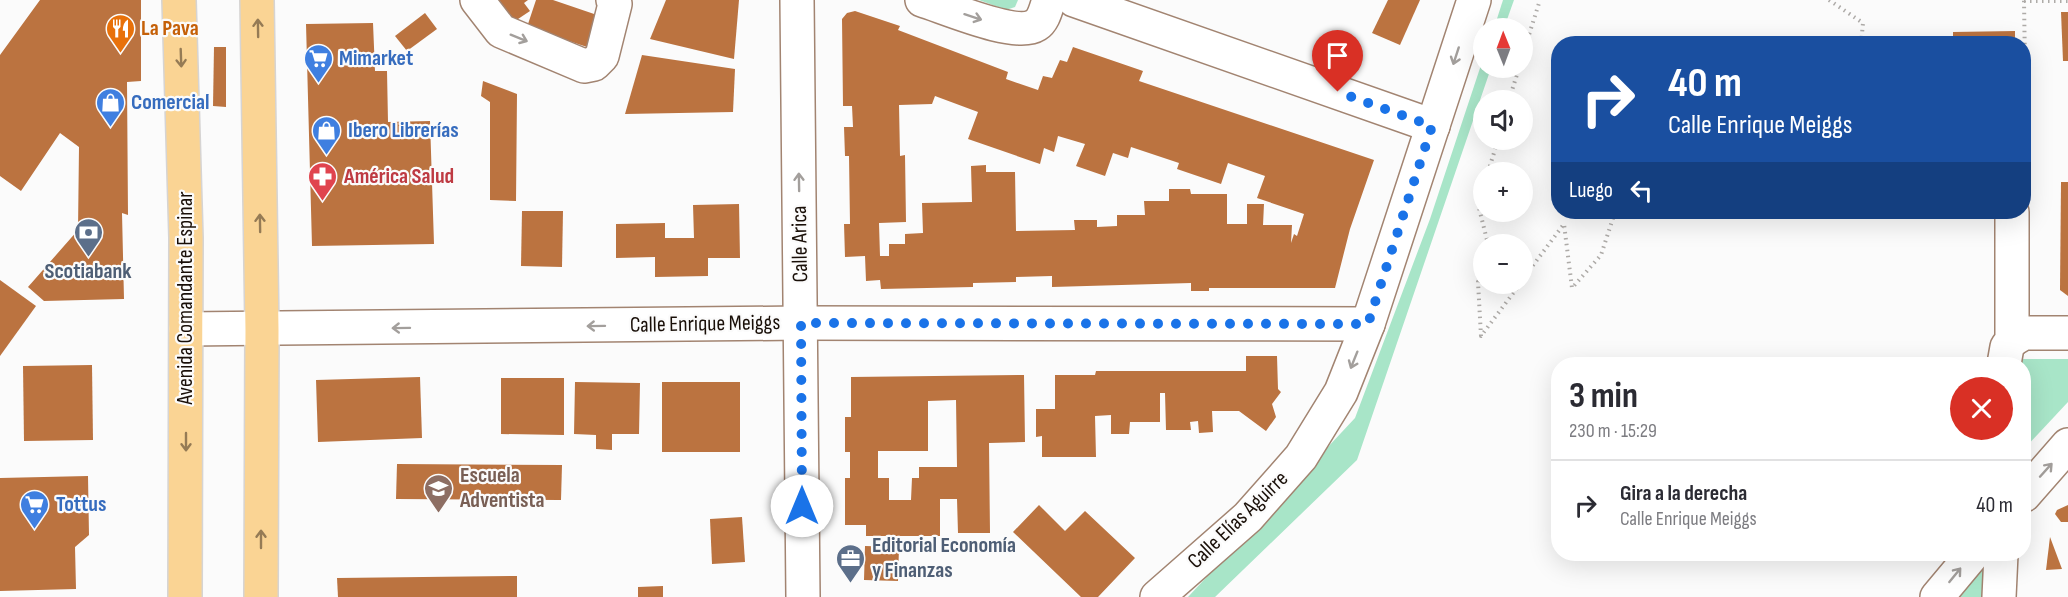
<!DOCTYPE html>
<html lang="es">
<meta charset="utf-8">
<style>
:root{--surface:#fff;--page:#f2f2f3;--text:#2b2b33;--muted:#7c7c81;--line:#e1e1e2}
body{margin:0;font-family:"Sofia Sans Condensed",sans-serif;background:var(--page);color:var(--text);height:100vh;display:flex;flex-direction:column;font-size:22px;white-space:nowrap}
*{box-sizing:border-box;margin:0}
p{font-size:20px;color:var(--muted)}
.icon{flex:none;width:33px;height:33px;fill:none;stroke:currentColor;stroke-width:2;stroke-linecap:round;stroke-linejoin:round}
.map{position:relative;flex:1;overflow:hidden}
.details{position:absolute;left:1551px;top:357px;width:480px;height:204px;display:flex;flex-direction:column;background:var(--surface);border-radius:24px;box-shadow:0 6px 24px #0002}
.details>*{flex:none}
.top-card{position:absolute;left:1551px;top:36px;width:480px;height:183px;border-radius:24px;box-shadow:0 6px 24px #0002;background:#1a4fa0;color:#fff;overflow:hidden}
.needle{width:39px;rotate:359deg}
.fabs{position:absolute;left:1473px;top:18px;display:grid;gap:12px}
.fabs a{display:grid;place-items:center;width:60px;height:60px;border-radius:50%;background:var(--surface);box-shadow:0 6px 24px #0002;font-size:30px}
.pin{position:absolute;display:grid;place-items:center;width:51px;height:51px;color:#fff;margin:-62px -26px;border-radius:50% 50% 50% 0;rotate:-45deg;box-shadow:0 0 6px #0007}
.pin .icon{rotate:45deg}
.me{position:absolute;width:66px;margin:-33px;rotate:0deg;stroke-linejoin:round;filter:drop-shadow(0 0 4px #0008)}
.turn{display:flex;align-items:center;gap:21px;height:126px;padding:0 18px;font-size:27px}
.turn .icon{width:78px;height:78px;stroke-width:2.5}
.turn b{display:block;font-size:42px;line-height:51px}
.then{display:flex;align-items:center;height:57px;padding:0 18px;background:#0003;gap:12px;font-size:22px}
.round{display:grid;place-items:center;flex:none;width:63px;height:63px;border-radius:32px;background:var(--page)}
.summary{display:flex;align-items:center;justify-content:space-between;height:102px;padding:0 18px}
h1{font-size:36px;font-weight:700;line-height:45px}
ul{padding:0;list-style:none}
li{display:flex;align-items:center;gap:18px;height:90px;padding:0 18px;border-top:2px solid var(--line)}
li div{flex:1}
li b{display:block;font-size:22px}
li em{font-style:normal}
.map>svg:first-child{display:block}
</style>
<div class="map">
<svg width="2068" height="597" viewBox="0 0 2068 597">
<rect width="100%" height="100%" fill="#fbfbfb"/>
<!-- green -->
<g fill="#a8e5c8">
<polygon points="979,0 1018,0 1015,7 1006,10"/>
<polygon points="1503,0 1514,0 1504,28 1494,28"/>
<polygon points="1483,59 1484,68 1491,68 1357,460 1215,597 1188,597 1355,418 1430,219"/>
<polygon points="2022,359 2068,359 2068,402 2024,449"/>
<polygon points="1998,555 1997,597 1953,597"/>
</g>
<!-- building -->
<g fill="#bb7340" fill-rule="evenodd">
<polygon points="40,0 141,0 141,81 127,82 128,215 122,213 124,299 44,301 28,287 78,230 79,147 60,133 21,191 0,176 0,55"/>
<polygon points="495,0 528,0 524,3 530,11 512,23"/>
<polygon points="536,0 553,0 600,16 590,48 527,27"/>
<polygon points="666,0 739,0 734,59 650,39"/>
<polygon points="1388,0 1420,0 1400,45 1372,33"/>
<path d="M855,11l45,15 -2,4 110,42 -2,7 32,11 5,-14 9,2 8,-18 7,2 6,-15 70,24 -4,10 235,79 -24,69 -15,59h-126v3h-18v-8l-139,4v-11l-36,1v5l-43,1v4l-92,2 -1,-9 -14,1 -1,-25 -20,1 -1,-33h6l-1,-68h-4l-1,-29h9l-1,-21h-9l-1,-87 5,-6zM935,96l43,16 -10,27 72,25 4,-16 10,4 4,-16 27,8 -9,22 29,10 8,-23 15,5 3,-11 48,16 -2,6 44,15 7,-21 37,13 -8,22 47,16 -7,22 -3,-2 -3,9 1,-18h-29l1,-21h-17v20h-20v-30h-36l-1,-5h-21v12h-25l1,14h-28v11l-20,1v-7h-23l1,10 -59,1 -1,-59h-29v-7l-15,1 1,36 -50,1 1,30 -18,1v10h-16v12h-9l-1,-33 27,-1 -1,-67 -5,1 -1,-51 33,-1z"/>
<polygon points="2061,12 2068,12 2068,61 2063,61"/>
<polygon points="425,13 437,29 407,51 395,36"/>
<polygon points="373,23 375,71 387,71 388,122 430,121 434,244 312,246 306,24"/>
<polygon points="2015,31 2015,44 1953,44 1953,32"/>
<polygon points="214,47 226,47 226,107 213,106"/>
<polygon points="642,55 735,69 733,112 625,114"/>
<polygon points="483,81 517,94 516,201 490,200 490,102 481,96"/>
<polygon points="2061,182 2068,182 2068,296 2060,290"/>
<polygon points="739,204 740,258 708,258 708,276 655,277 655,257 616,258 616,224 665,223 665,238 694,238 693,205"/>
<polygon points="522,211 563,211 562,267 521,266"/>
<polygon points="0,280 36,306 0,356"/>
<polygon points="1246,356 1277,356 1278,389 1281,392 1272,404 1276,417 1266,431 1239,411 1212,411 1213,432 1199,433 1198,421 1190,422 1191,430 1166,430 1165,393 1160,393 1160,422 1130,422 1129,434 1111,434 1111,415 1095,416 1096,457 1042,457 1042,436 1036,437 1036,409 1055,409 1055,375 1095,375 1096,371 1246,371"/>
<polygon points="92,365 93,440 24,441 23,366"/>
<path d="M1024,375l1,67 -36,1 1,90h-32l-1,-34h-17v37h-74v-11h-21v-47h5v-26h-5v-35h6v-40zM956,400l1,67h-38v11h-7l-1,22h-22v-22h-11v-27h50v-50z"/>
<polygon points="420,377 422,438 318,442 316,380"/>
<polygon points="501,378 564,378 564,435 501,434"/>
<polygon points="575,382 640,383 639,434 612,434 612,450 596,449 596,435 574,434"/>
<rect x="662" y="382" width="78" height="70"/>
<polygon points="397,464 562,465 561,500 396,499"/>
<polygon points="88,476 89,535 75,547 76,589 0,591 0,478"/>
<polygon points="1039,505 1065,531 1085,511 1135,558 1098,597 1081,597 1013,532"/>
<polygon points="2068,505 2068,522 2061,522 2055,514 2057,510"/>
<polygon points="742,517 745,562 712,564 710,519"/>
<polygon points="2050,537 2062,569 2046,570"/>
<polygon points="865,546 899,547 898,581 864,580"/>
<polygon points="517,576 517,597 338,597 337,578"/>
<polygon points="663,586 663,597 638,597 638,587"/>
</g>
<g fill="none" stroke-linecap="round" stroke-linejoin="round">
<defs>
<g id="minor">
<polyline points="477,0 501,31 584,66 594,64 602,56 615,4 613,0"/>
<polyline points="797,0 803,597"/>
<path d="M922,0c23,7 94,38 114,25 8,-5 10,-17 13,-25"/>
<polyline points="1074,0 1433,126"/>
<polyline points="186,329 801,323 1368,324"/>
<polyline points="2012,340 2024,333 2068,333"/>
<polyline points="2004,364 2007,347 2012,340 2012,212"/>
<polyline points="2024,495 2068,445"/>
<polyline points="1157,597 1248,517 1301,457 1341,392 1368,324 1474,0"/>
<polyline points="1937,597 1973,554"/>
<polyline points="1999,597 2001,554"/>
</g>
<g id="major">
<polyline points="179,0 186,238 185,597"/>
<polyline points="257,0 262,330 261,597"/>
</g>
</defs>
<!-- minor casing -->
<use href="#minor" stroke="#a28471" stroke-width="36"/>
<!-- major casing -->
<use href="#major" stroke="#d6d4d3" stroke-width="36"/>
<!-- path -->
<g stroke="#aeaba8" stroke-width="4" stroke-dasharray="1.5 4.5" stroke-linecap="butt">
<polyline points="1829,0 1863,23 1861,44"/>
<polyline points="2024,1 2068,1"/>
<polyline points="1522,57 1540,0"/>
<polyline points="1509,100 1519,68"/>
<polyline points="2024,133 2026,132 2024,0"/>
<polyline points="1488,172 1498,140"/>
<polyline points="1484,186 1478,204 1488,244"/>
<polyline points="1484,270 1478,282 1481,336 1520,284"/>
<polyline points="1522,280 1564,224 1572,288 1601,255 1615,212"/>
</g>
<!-- minor -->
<use href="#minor" stroke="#fff" stroke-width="33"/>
<!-- major -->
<use href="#major" stroke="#fad494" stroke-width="33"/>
</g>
<!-- one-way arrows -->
<defs><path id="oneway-shaft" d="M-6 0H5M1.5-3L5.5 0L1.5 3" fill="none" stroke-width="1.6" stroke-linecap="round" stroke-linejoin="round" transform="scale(1.5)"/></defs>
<g stroke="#a39f9c">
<use href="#oneway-shaft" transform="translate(973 17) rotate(18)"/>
<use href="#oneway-shaft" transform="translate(519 38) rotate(22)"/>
<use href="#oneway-shaft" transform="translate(1456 56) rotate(108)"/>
<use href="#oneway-shaft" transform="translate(799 182) rotate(-91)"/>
<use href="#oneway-shaft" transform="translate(596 326) rotate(179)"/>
<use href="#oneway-shaft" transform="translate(401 328) rotate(179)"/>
<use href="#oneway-shaft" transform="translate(1354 360) rotate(112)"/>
<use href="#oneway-shaft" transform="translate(2046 470) rotate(-48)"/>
<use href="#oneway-shaft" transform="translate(1955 575) rotate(-51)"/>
</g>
<g stroke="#957b55">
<use href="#oneway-shaft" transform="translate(258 28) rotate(-91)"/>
<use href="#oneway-shaft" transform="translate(181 58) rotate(88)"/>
<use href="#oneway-shaft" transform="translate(260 223) rotate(-91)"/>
<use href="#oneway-shaft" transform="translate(186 442) rotate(90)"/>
<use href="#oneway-shaft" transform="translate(261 539) rotate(-90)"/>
</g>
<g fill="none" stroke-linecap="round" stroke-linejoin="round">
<!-- route -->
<polyline stroke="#1a73e8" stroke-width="10" stroke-dasharray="0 18" points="802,506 801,323 1368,324 1432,126 1338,92"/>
</g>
<!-- icons -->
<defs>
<symbol id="restaurant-pin" viewBox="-11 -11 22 30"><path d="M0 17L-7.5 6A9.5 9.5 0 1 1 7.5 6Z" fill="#e8710a" stroke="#fbfbfb"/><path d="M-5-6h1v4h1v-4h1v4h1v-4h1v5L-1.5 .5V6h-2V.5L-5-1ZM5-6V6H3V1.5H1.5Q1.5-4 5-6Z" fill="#fff"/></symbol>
<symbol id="supermarket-pin" viewBox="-11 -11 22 30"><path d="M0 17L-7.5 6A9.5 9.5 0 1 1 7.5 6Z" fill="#3f7fe0" stroke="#fbfbfb"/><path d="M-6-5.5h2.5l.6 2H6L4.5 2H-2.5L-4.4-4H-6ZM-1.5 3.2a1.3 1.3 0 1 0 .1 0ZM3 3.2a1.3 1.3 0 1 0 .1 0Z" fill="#fff"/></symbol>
<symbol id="shop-pin" viewBox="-11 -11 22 30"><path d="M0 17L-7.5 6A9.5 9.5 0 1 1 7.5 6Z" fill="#3f7fe0" stroke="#fbfbfb"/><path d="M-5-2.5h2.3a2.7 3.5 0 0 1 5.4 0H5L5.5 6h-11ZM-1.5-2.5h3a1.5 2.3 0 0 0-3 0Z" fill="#fff"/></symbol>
<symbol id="pharmacy-pin" viewBox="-11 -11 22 30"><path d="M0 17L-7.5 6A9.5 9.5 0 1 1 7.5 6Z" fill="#e0444e" stroke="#fbfbfb"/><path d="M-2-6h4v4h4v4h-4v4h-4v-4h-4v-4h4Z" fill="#fff"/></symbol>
<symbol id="bank-pin" viewBox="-11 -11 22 30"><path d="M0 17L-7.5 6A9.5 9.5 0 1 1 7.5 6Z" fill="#5c6f8a" stroke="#fbfbfb"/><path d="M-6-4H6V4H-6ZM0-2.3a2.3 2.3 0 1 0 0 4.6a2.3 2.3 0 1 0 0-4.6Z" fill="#fff"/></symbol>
<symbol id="school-pin" viewBox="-11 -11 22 30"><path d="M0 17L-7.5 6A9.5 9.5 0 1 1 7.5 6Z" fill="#8d6e63" stroke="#fbfbfb"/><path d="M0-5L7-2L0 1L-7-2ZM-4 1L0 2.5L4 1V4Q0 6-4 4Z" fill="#fff"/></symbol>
<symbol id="office-pin" viewBox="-11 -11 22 30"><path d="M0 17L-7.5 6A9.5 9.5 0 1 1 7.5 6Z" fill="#5c6f8a" stroke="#fbfbfb"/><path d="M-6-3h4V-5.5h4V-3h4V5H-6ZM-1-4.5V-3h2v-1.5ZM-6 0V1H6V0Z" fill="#fff"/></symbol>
</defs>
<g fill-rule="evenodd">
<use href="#restaurant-pin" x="104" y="12" width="33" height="45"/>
<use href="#supermarket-pin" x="302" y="42" width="33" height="45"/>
<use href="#shop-pin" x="94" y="86" width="33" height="45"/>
<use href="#shop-pin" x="310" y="114" width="33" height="45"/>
<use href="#pharmacy-pin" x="306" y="160" width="33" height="45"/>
<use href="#bank-pin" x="72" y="216" width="33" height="45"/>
<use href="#school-pin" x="422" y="472" width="33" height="45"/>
<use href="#supermarket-pin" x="18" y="488" width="33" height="45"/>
<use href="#office-pin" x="834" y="542" width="33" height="45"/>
</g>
<g text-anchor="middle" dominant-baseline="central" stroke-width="4.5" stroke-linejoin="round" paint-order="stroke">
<!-- food labels -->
<g font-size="22" font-weight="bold" fill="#c56008" stroke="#fbfbfb" text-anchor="start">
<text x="141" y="28">La Pava</text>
</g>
<!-- shop labels -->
<g font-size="22" font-weight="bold" fill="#366cbe" stroke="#fbfbfb" text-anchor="start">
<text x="339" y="58">Mimarket</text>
<text x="131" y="102">Comercial</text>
<text x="348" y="130">Ibero Librerías</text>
<text x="56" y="504">Tottus</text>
</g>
<!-- health labels -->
<g font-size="22" font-weight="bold" fill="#be3a42" stroke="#fbfbfb" text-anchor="start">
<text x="344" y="176">América Salud</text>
</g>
<!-- street labels -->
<g font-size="22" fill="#190f08" stroke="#fbfbfb">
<text transform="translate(800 244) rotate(-91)">Calle Arica</text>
<text transform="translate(185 298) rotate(-90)">Avenida Comandante Espinar</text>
<text transform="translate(705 324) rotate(-1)">Calle Enrique Meiggs</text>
<text transform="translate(1238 520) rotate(-44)">Calle Elías Aguirre</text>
</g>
<!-- service labels -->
<g font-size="22" font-weight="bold" fill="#4e5e75" stroke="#fbfbfb">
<text x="88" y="271">Scotiabank</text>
<text x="872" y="545" text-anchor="start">Editorial Economía<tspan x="872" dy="25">y Finanzas</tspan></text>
</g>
<!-- education labels -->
<g font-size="22" font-weight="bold" fill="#785e54" stroke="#fbfbfb" text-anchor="start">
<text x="460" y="475">Escuela<tspan x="460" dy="25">Adventista</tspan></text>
</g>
</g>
</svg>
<div class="fabs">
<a><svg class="needle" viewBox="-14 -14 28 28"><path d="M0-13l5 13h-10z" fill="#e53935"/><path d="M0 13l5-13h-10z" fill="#7c7c81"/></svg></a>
<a><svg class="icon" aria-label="sound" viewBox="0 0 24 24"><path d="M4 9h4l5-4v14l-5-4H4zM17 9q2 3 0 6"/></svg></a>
<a>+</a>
<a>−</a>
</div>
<div class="pin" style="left:1338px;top:92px;background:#d93025"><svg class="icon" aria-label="arrive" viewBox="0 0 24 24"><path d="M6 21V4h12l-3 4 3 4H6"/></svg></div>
<svg class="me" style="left:802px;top:506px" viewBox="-20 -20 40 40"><circle r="19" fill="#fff"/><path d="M0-13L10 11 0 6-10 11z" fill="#1a73e8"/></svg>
<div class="top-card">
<div class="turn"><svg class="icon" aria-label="right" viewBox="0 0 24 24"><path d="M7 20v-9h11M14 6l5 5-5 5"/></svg><div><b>40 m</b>Calle Enrique Meiggs</div></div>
<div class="then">Luego<svg class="icon" aria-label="left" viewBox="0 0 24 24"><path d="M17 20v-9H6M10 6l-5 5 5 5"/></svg></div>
</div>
<section class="details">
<div class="summary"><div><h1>3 min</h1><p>230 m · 15:29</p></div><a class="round" style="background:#d93025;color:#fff"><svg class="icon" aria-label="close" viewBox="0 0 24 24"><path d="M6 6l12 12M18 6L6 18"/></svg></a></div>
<ul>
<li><svg class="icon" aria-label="right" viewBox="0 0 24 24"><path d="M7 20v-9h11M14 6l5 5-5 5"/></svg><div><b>Gira a la derecha</b><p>Calle Enrique Meiggs</p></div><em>40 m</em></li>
</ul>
</section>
</div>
